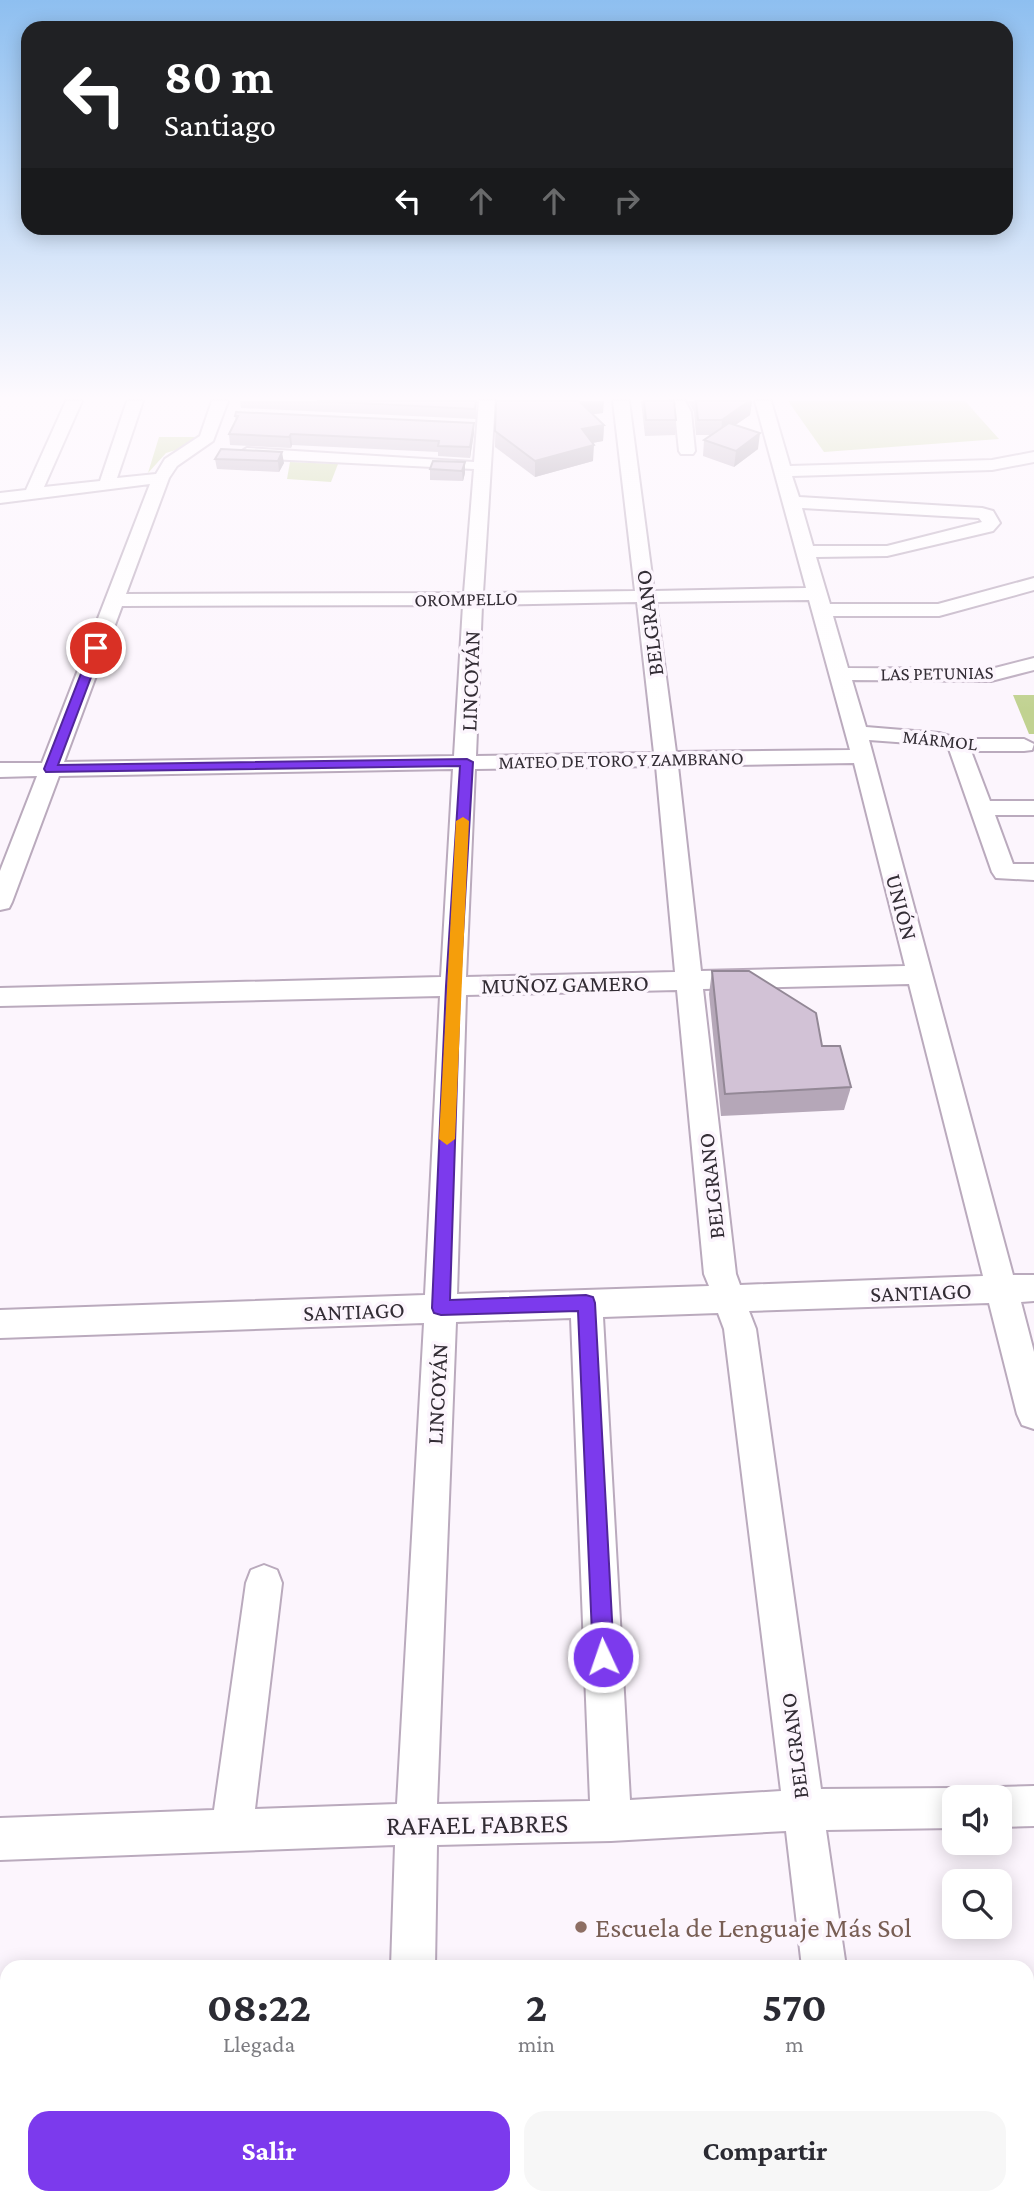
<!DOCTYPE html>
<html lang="es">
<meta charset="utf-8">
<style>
:root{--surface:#fff;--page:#f7f7f7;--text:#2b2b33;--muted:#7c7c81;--accent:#7c3aed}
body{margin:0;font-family:"Crimson Pro",serif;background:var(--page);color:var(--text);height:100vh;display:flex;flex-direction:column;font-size:26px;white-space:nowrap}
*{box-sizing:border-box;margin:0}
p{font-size:23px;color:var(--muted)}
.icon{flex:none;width:38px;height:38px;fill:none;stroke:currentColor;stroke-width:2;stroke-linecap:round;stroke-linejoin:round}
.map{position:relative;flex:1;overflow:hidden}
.drawer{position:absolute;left:0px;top:1960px;width:1034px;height:245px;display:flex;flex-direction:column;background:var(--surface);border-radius:21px 21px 0 0;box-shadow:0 4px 18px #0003}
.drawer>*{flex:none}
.hud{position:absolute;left:21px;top:21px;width:992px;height:214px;border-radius:21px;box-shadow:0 4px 18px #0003;background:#202124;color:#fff;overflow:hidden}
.tools{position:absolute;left:942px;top:1785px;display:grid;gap:14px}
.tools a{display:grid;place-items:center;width:70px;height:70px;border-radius:14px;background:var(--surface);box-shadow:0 4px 18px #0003;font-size:35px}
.pin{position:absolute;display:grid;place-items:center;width:60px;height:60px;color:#fff;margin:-30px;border:4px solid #fff;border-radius:50%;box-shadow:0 2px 7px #0007}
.me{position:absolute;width:77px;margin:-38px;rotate:357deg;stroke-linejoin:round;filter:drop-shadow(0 0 5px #0008)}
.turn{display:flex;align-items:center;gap:24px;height:147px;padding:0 28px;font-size:32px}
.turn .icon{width:91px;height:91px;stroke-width:2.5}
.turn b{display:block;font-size:49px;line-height:60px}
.lanes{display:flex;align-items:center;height:66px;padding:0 28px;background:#0003;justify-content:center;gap:35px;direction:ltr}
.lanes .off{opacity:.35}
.eta{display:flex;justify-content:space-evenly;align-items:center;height:119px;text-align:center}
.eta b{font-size:42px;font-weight:700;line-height:49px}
.action{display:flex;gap:14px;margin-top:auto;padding:14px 28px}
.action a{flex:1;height:80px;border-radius:21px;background:var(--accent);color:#fff;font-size:28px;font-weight:700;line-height:80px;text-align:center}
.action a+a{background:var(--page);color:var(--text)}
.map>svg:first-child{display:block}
</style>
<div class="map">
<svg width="1034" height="2205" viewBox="0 0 1034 2205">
<rect width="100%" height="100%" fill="#fcf5fd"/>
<!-- green -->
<g fill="#c1d291">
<polygon points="788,401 965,401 999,439 824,452"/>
<polygon points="159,437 195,437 185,447 166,453 148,473"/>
<polygon points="290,462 338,464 331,482 287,479"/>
<polygon points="1013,695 1034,695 1034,734 1029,734"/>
<polygon points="7,2167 7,2198 605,2198 618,2205 0,2205 0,2169"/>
</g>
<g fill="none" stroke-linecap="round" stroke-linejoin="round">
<!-- stream -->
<g stroke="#a7cffc" stroke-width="10">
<polyline points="321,2198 351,2205"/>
<polyline points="473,2198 487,2205"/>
<polyline points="166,2205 179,2198"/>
<polyline points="440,2205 468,2198"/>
</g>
<defs>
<g id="minor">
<path d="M66,401h16l-38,86 56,-6 27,-80h16l-26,77 39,-4 9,-15 35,-23 12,-35h16l-15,40 -36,25 -8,12 -43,116 338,-1 10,-124 -227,-11 -8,-5 8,-5 227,14 5,-61h16l-12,192 152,-2 -22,-190h16l25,190 152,-3 -51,-187h16l19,65 202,-6 42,-8v10l-42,8 -200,6 7,21 183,11 11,3 7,12 -7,8 -106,25 -71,1 14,47h108l96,-26v12l-95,26h-106l15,52 143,1 43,-11v12l-43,11 -139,-1 14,47 73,6 21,6h64l10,5 -2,6 -8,1h-53l19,50h44v14h-39l18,49h21v16l-38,-2 -4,-6 -43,-123 -12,-4 -68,-5 144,535h21v26l-13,1 13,50v77l-12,-4 -5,-11 -28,-111 -240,8 7,18 65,460 133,-1 14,6 2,3h-16v31l-128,2 20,137h-44l-16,-136 -175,10 -174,4 -2,122h-44l4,-122 -395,15v-42l214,-8 32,-227 5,-13 13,-5 13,5 5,13 -27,226 142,-5 27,-481 -424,15v-28l425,-15 15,-299 -440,10v-18l441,-11 12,-208 -394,7 -47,126 -3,6 -9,2v-39l37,-95 -37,1v-14h42l108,-279 -150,19v-10l26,-3zM802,508l177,10 3,4 -95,24h-74zM809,600l41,150 -174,2 -20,-150zM637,602l17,151 -178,3 6,-151zM463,605l-9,151 -390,6 58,-156zM854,763l51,203 -204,5 -23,-205zM656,766l19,206 -209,5 9,-208zM909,984l74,292 -243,9 -4,-11 -33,-285zM677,990l27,284 5,12 -252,8 9,-299zM718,1313l6,16 57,462 -151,9 -27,-483zM571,1318l19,483 -153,3 19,-482z"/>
<polygon points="669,401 685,401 691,412 695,451 693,454 681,454 679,451 675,412"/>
<polygon points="1034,1786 1034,1826 999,1827 999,1797 983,1797 985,1793 999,1787"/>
<rect x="1027" y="2079" width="7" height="46"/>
<polygon points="835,2198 883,2198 884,2205 836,2205"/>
</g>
</defs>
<!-- minor casing -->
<use href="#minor" stroke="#baaabd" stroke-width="4"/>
<!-- minor -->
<use href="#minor" fill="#fff" fill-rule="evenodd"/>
</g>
<!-- wall -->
<g fill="#b5a7b8">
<polygon points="240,401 476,401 476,419 241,408"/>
<polygon points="496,401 603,413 593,414 604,425 603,441 592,443 593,461 535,477 495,447"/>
<polygon points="641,401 674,401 676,420 675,435 645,436"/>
<polygon points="688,401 752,401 750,415 735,425 758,449 734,467 703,456 704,440 711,435 696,435 694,412"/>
<polygon points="235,416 474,433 470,458 438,456 438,452 292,445 291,448 230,445 229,434 236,421"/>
<polygon points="221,449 284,463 279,472 217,469 215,459"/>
<polygon points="465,462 465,473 463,481 430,480 430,469"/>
<polygon points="712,971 822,1046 851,1087 844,1110 721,1116 709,994"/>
</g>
<!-- shaded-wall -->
<g fill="#938896">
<polygon points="579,401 604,401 603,413 578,416"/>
<polygon points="741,401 752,401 750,415 721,435 722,420"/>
<polygon points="474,423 474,433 470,458 470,447"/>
<polygon points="604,425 603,441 581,445 582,429"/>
<polygon points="760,433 758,449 734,467 736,451"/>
<polygon points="291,434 292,445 291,448 289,437"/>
<polygon points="594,445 593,461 535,477 535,461"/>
<polygon points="282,452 284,463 279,472 278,461"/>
<polygon points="465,462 465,473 463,481 462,471"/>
</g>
<!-- building -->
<g fill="#d2c2d6" stroke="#938896" stroke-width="2">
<polygon points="317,401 476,401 475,409"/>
<polygon points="496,401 579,401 604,425 582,429 594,445 535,461 495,431"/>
<polygon points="644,401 674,401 676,420 646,420"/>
<polygon points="696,401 749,401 722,420 698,420"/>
<polygon points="236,412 474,423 470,447 438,446 439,441 291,434 289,437 229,434 238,416 235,416"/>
<polygon points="729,423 760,433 736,451 704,440"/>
<polygon points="221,449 282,452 278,461 215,459"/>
<polygon points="433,461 465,462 462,471 430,469"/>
<polygon points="712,971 749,971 816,1013 822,1046 840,1046 851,1087 725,1094"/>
</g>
<!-- sky -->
<linearGradient id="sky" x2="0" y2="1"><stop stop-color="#8ebff0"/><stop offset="0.56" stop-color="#fefafe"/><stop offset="1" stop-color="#fefafe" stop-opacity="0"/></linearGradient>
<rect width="1034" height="710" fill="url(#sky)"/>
<!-- route -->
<polygon fill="#7c3aed" stroke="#51269a" stroke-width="2" points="96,645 102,648 58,765 467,759 473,762 460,986 450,1300 586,1295 593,1297 595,1303 614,1657 611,1665 603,1668 596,1665 593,1657 578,1311 441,1315 434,1313 432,1308 446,986 460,766 46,772 44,769 91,648"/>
<!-- slow -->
<polygon fill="#f59e0b" points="463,817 469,821 455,1139 447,1145 439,1139 456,821"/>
<!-- markers -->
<circle fill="#8d6e63" stroke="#fcf5fd" stroke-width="2.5" cx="581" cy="1927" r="7"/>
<g text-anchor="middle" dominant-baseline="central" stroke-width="7" stroke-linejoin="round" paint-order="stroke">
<!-- far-street labels -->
<g font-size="19" fill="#332d35" stroke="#fcf5fd">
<text transform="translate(466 599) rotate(-1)">OROMPELLO</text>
<text transform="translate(937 673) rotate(-1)">LAS PETUNIAS</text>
<text transform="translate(940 740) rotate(6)">MÁRMOL</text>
<text transform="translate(621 760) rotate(-1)">MATEO DE TORO Y ZAMBRANO</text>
</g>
<!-- street labels -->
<g font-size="23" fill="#332d35" stroke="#fcf5fd">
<text transform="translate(649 623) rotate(-97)">BELGRANO</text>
<text transform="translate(470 681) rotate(-88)">LINCOYÁN</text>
<text transform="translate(902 907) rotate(75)">UNIÓN</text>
<text transform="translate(565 984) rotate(-1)">MUÑOZ GAMERO</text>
<text transform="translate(711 1186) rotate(-96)">BELGRANO</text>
<text transform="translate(921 1292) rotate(-2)">SANTIAGO</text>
<text transform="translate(354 1311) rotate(-2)">SANTIAGO</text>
<text transform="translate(437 1394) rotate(-87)">LINCOYÁN</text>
<text transform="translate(794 1746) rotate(-97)">BELGRANO</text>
</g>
<!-- near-street labels -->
<g font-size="28" fill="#332d35" stroke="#fcf5fd">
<text transform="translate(477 1824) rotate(-1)">RAFAEL FABRES</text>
</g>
<!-- near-education labels -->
<g font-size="28" fill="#785e54" stroke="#fcf5fd" text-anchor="start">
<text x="595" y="1927">Escuela de Lenguaje Más Sol</text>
</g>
</g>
</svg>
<div class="tools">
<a><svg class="icon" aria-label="sound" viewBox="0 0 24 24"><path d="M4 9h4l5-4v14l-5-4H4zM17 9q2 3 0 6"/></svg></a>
<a><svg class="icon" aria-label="search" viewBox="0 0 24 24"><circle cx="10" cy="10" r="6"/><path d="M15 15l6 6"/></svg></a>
</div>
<div class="pin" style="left:96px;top:648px;background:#d93025"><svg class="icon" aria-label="arrive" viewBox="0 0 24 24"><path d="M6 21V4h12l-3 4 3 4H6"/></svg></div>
<svg class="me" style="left:603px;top:1657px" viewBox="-20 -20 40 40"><circle r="17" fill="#7c3aed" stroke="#fff" stroke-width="3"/><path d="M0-11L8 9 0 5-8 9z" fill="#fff"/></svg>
<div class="hud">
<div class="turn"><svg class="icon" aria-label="left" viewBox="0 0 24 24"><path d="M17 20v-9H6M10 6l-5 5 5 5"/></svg><div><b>80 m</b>Santiago</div></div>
<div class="lanes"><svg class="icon" aria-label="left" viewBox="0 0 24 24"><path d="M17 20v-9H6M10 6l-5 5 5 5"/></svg><svg class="icon off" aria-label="ahead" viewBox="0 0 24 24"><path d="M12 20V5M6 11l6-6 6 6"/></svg><svg class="icon off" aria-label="ahead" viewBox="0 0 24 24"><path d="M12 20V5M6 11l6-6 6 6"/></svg><svg class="icon off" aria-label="right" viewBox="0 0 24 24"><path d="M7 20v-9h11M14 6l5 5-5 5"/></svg></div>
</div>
<section class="drawer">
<div class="eta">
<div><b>08:22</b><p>Llegada</p></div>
<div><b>2</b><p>min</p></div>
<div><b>570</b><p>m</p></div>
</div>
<div class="action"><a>Salir</a><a>Compartir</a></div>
</section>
</div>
